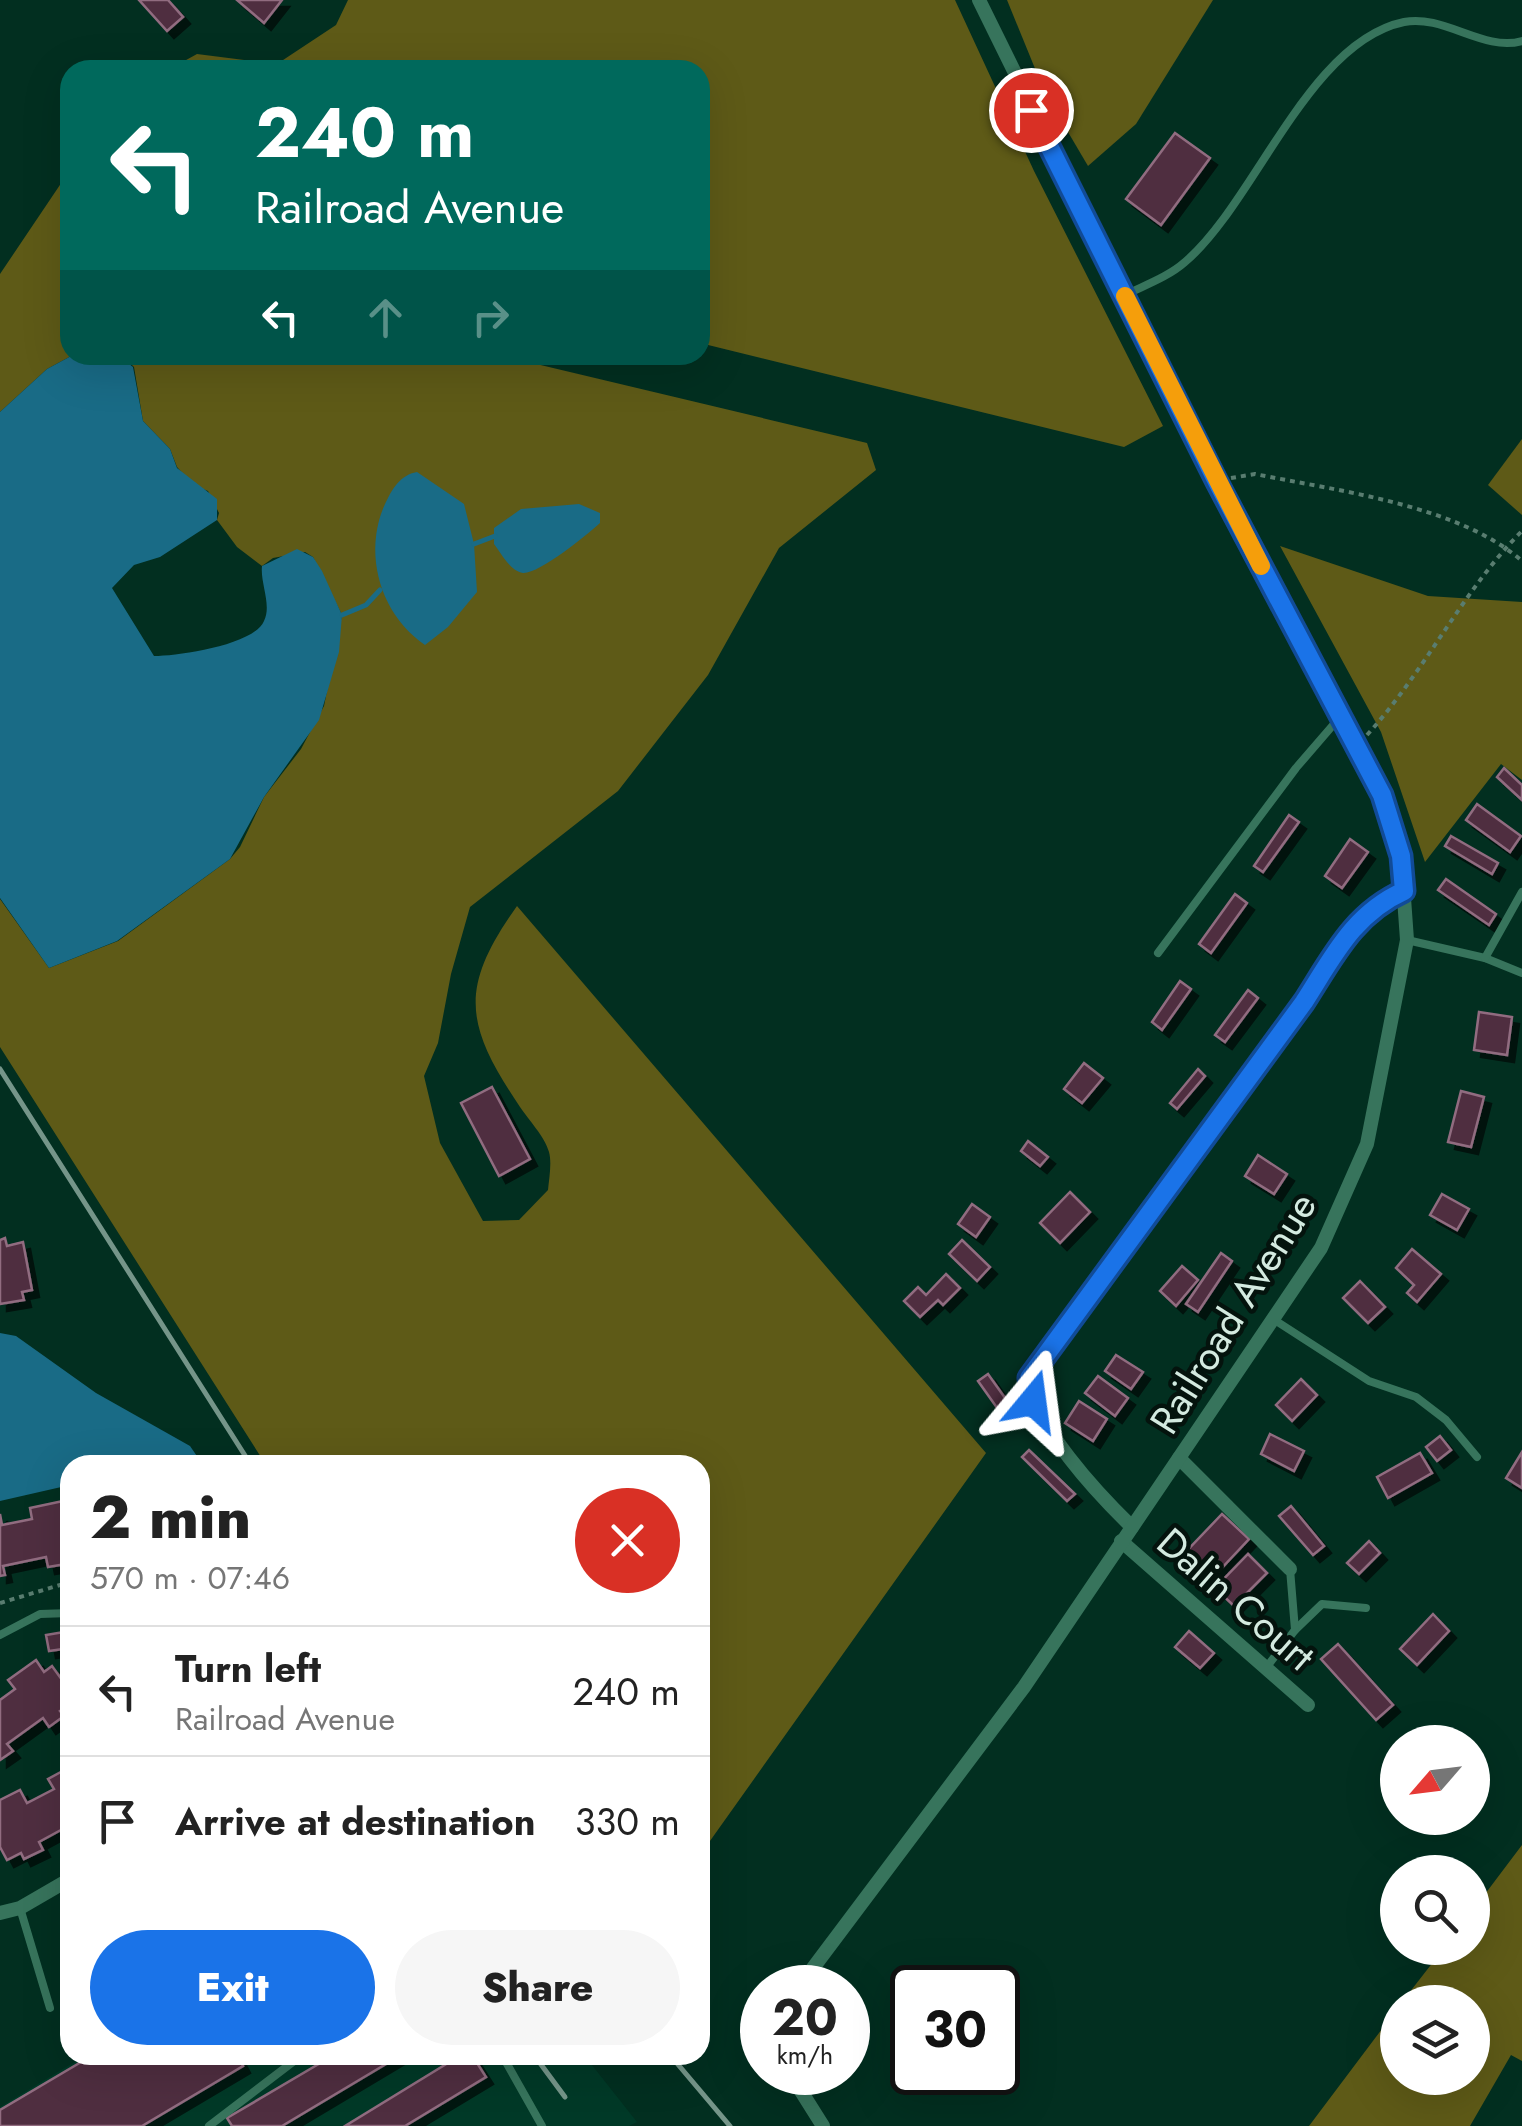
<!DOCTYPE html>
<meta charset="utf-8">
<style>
:root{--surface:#fff;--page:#f6f6f6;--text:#222;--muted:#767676;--line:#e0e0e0;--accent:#1a73e8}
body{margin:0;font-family:Jost,sans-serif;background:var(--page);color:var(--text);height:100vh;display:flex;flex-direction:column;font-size:38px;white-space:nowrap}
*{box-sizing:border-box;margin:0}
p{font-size:32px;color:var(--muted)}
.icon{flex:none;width:55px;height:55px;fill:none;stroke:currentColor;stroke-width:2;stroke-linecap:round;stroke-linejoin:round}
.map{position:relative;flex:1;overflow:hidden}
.panel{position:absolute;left:60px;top:1455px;width:650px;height:610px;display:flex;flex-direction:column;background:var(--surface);border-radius:30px;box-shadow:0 10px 40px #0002}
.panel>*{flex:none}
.banner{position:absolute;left:60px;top:60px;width:650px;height:305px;border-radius:30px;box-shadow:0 10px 40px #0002;background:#00695c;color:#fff;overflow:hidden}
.needle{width:65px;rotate:242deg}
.fabs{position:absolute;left:1380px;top:1725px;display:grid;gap:20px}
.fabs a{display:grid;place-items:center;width:110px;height:110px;border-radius:50%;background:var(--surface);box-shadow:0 10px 40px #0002;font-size:50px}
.speed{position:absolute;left:740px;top:1965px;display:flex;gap:20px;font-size:50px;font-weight:700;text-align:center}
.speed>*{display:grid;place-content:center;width:130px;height:130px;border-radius:50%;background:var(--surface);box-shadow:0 10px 40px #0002;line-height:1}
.speed small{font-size:25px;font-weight:400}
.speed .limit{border:5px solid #111;border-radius:15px;background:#fff;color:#111}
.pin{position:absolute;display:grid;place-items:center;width:85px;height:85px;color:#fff;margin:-42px;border:5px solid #fff;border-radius:50%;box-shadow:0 2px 10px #0007}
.me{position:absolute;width:110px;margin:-55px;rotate:16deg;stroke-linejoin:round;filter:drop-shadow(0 0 8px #0008)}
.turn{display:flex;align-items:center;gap:35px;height:210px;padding:0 30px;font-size:45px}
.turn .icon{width:130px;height:130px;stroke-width:2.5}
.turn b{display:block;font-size:70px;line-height:85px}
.lanes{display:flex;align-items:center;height:95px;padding:0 30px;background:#0003;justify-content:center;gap:50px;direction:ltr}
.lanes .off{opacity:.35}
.round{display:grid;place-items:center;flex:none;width:105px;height:105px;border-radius:52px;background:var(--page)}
.headline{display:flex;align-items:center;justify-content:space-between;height:170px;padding:0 30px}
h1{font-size:60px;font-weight:800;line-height:75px}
.button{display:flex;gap:20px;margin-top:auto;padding:20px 30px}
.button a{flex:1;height:115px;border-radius:60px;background:var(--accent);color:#fff;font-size:40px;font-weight:800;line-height:115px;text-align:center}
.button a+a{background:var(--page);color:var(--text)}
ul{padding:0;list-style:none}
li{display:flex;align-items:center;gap:30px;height:130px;padding:0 30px;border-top:2px solid var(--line)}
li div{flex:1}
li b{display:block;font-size:38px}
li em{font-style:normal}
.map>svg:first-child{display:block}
</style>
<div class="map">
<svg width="1522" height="2126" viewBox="0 0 1522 2126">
<defs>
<filter id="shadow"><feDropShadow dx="7" dy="7" stdDeviation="0" flood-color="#0009"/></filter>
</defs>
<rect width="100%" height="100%" fill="#022f20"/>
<!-- built -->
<polygon fill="#003927" points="86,2055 584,2055 637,2122 629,2126 0,2126 0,2107"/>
<!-- forest -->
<g fill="#5e5a17">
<polygon points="348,0 955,0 1034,171 1163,426 1124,447 700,343 700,70 168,70 197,54 277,64 336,25"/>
<polygon points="1007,0 1213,0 1136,124 1088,166 1045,93"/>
<polygon points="70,170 73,355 47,369 0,412 0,274"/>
<path d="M122,355h377l368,88 9,27 -97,78 -71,127 -90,116 -148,116 -19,67 -13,69 -14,33 16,67 43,78 36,-1 29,-30c1,-11 4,-27 1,-38 -4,-15 -21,-33 -29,-45 -55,-82 -62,-118 -3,-201l469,547 -286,402v-390h-434l-266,-418v-148l49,69 69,-27 112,-82 10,-12 24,-50 37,-48 23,-43 18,-91 -29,-58 -8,-5 -32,6 -11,8 -25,-19 -20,-27 2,-7 -11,-22 -15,-6 -16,-18 -7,-18 -27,-28 -9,-54z"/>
<polygon points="1522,439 1522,515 1488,485"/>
<polygon points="1280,546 1428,596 1522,602 1522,780 1501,764 1425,862 1381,732"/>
<polygon points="1522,1845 1522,2061 1511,2055 1470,2126 1309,2126 1397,2009 1398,2078 1472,2078 1472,2002 1402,2002 1444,1948 1472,1948 1473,1910"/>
</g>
<!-- water -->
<g fill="#196b86">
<path d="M73,355h45l15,12 10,54 27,28 7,19 40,31v21l-57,37 -26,8 -22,23 42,68c24,0 100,-11 110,-35 8,-16 -4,-38 -2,-55l35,-17 16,8 9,14 20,44 -3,37 -20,68 -55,77 -34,62 -113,82 -68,27 -49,-70v-486l47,-43z"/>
<path d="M417,472l47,32 10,40 3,48 -29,35 -23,18c-46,-31 -62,-93 -40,-141 7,-15 15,-29 32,-32z"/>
<path d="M579,504l21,9v10c-13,12 -61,51 -77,50 -13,-2 -22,-20 -29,-29v-16l27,-19z"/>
<polygon points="0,1333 16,1336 96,1393 190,1446 203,1465 70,1465 70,1485 0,1501"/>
</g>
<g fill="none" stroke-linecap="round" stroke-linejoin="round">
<!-- stream -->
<g stroke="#196b86" stroke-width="5">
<polyline points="474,544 495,536"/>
<polyline points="342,615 366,605 380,590"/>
</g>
</g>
<!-- building -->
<g fill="#4f2f41" stroke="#916c80" stroke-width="2.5" filter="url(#shadow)">
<polygon points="139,0 168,0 183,17 167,31"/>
<polygon points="237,0 282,0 264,23"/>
<polygon points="1175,133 1210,158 1161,225 1126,199"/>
<polygon points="1504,768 1522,785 1522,800 1497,777"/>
<polygon points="1477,804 1521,836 1510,852 1466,820"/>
<polygon points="1289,815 1299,822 1263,872 1254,866"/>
<polygon points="1451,836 1498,863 1492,874 1445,846"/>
<polygon points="1350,839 1368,852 1342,888 1325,876"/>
<polygon points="1446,879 1496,914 1489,925 1438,890"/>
<polygon points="1235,894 1247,903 1211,953 1199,944"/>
<polygon points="1180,981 1191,989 1162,1030 1152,1022"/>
<polygon points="1248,990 1258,998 1225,1042 1215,1035"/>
<polygon points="1479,1012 1512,1017 1507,1055 1474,1050"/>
<polygon points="1084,1063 1103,1078 1082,1103 1064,1089"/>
<polygon points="1198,1069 1205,1076 1177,1109 1170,1103"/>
<polygon points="492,1087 530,1159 499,1176 461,1103"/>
<polygon points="1461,1091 1484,1097 1471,1147 1448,1142"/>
<polygon points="1028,1141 1048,1157 1040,1166 1021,1151"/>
<polygon points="1258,1155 1287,1174 1274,1194 1245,1176"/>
<polygon points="1070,1192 1090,1212 1060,1243 1040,1223"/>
<polygon points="1442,1194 1469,1209 1457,1230 1430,1215"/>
<polygon points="972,1204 990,1217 976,1237 958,1224"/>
<polygon points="5,1238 7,1246 23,1242 32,1290 22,1292 24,1300 0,1304 0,1240"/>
<polygon points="962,1240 990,1267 977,1281 949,1254"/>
<polygon points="1412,1249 1441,1274 1417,1302 1407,1293 1414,1285 1396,1268"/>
<polygon points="1221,1253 1232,1261 1198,1312 1186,1304"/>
<polygon points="1182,1266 1198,1280 1176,1306 1160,1291"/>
<polygon points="946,1274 960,1288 943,1305 938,1300 920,1317 904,1301 918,1287 926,1295"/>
<polygon points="1360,1281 1385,1307 1368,1323 1343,1298"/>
<polygon points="1116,1355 1143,1372 1131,1389 1105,1371"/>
<polygon points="988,1374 1010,1405 1000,1412 978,1381"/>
<polygon points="1098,1376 1128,1398 1115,1416 1085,1393"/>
<polygon points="1301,1379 1317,1395 1292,1421 1276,1405"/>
<polygon points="1079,1401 1107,1419 1093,1441 1065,1423"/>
<polygon points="1270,1434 1304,1451 1294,1471 1261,1454"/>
<polygon points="1440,1436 1451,1450 1437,1461 1426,1447"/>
<polygon points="1029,1450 1075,1494 1067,1501 1022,1457"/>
<polygon points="1522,1452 1522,1488 1506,1478"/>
<polygon points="1420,1453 1432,1473 1388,1498 1377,1477"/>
<polygon points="63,1501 66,1515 70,1514 70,1556 65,1557 66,1564 48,1567 46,1557 3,1566 5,1575 0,1576 0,1514 2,1525 32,1519 30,1508"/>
<polygon points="1291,1506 1324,1546 1313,1555 1279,1516"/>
<polygon points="1222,1514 1249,1539 1219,1571 1213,1565 1201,1578 1180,1558"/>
<polygon points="1369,1541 1380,1553 1359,1574 1347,1563"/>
<polygon points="1248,1554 1267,1573 1234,1606 1215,1588"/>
<polygon points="1433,1614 1449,1631 1417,1665 1400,1649"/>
<polygon points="70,1631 70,1648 49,1651 46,1635"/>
<polygon points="1189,1631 1214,1653 1200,1668 1175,1647"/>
<polygon points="1338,1644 1393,1705 1376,1720 1321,1659"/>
<polygon points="36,1660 44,1672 52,1666 70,1691 70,1704 60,1711 64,1716 49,1727 43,1718 7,1744 13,1751 0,1760 0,1700 15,1689 8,1680"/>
<polygon points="70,1767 70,1825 39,1842 43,1850 24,1859 21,1853 7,1860 0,1847 0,1800 20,1790 27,1803 54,1789 48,1779"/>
<polygon points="93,2055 237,2055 243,2066 142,2126 0,2126 0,2110"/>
<polygon points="334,2055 401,2055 282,2126 232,2126 227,2118"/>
<polygon points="461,2055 472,2055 486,2077 405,2126 345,2126"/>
</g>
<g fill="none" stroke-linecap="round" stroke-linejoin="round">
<!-- path -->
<g stroke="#597d70" stroke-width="4" stroke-dasharray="5 5" stroke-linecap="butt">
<path d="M1231,478l24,-4c83,17 203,31 267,87"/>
<path d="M1367,735c59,-65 96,-145 155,-204"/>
<polyline points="0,1603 70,1582"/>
</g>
<!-- service -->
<g stroke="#37745c" stroke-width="8">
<path d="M1125,295c20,-10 43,-18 60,-33 70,-59 123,-220 219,-240 40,-8 79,30 118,19"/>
<polyline points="1407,940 1485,958 1522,973"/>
<polyline points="1158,953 1296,768 1340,717"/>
<polyline points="1485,958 1522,892"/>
<polyline points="1273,1319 1369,1381 1416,1397 1446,1420 1477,1457"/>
<polyline points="1295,1630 1322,1604 1366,1608"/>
<polyline points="0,1635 40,1614 70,1613"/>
<polyline points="1266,1668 1295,1630 1290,1569"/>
<polyline points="20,1908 50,2008"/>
<polyline points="502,2055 542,2126"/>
<polyline points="209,2126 302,2055"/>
</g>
<!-- minor -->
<g stroke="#37745c" stroke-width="14">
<polyline points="1179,1458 1290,1569"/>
<path d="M1132,1527c-34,-33 -99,-102 -103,-149l275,-376 55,-83 46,-28"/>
<polyline points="1121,1541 1308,1705"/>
<polyline points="0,1913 20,1908 70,1879"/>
<polyline points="798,1988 1024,1687 1321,1248 1367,1144 1407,940 1401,856 1381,795 1217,483 979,0"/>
<polyline points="789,2072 823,2126"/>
</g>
<!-- rail -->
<g stroke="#759589" stroke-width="5">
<polyline points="0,1069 251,1465"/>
<polyline points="534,2055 565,2097"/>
<polyline points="670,2055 730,2126"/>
</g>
</g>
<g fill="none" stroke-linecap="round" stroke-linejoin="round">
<defs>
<path id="route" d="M1031,110l186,372 165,313 19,61 3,35c-51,23 -71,66 -100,111l-275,376 4,23"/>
</defs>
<!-- route casing -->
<use href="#route" stroke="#114b97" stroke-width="25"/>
<!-- route -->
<use href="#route" stroke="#1a73e8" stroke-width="18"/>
<!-- slow -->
<polyline stroke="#f59e0b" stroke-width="18" points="1125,296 1261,566"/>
</g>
<g text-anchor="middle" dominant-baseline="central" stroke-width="9" stroke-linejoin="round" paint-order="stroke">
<!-- street labels -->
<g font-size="40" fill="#d4eae0" stroke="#04130d">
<text transform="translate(1233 1313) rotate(-58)">Railroad Avenue</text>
<text transform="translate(1236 1599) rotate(41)">Dalin Court</text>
</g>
</g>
</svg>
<div class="fabs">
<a><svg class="needle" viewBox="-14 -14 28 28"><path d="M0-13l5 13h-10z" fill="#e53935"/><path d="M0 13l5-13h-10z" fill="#767676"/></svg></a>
<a><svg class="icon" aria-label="search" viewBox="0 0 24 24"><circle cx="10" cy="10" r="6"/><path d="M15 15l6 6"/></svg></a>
<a><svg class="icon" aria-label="layers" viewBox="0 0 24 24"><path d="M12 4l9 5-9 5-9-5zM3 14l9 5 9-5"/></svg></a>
</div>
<div class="speed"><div>20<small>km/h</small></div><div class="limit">30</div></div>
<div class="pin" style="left:1031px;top:110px;background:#d93025"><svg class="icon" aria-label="arrive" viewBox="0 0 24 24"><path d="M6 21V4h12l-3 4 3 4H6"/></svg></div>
<svg class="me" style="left:1033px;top:1401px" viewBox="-20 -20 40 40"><path d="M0-17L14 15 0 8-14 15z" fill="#1a73e8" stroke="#fff" stroke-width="4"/></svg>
<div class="banner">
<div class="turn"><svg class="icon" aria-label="left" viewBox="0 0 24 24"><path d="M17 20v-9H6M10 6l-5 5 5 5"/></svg><div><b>240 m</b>Railroad Avenue</div></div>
<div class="lanes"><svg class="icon" aria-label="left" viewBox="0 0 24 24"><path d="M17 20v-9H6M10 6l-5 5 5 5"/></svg><svg class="icon off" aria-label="ahead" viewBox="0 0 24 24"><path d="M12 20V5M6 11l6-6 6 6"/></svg><svg class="icon off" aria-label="right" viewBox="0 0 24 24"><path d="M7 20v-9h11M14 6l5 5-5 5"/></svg></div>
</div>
<section class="panel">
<div class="headline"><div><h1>2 min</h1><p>570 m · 07:46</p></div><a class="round" style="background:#d93025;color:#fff"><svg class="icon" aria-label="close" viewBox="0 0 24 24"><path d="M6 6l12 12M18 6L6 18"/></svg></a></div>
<ul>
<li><svg class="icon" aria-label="left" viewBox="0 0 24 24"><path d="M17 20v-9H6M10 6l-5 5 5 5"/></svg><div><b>Turn left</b><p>Railroad Avenue</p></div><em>240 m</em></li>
<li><svg class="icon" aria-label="arrive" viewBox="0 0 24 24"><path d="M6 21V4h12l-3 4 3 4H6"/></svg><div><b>Arrive at destination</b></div><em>330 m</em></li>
</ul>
<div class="button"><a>Exit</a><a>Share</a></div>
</section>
</div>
